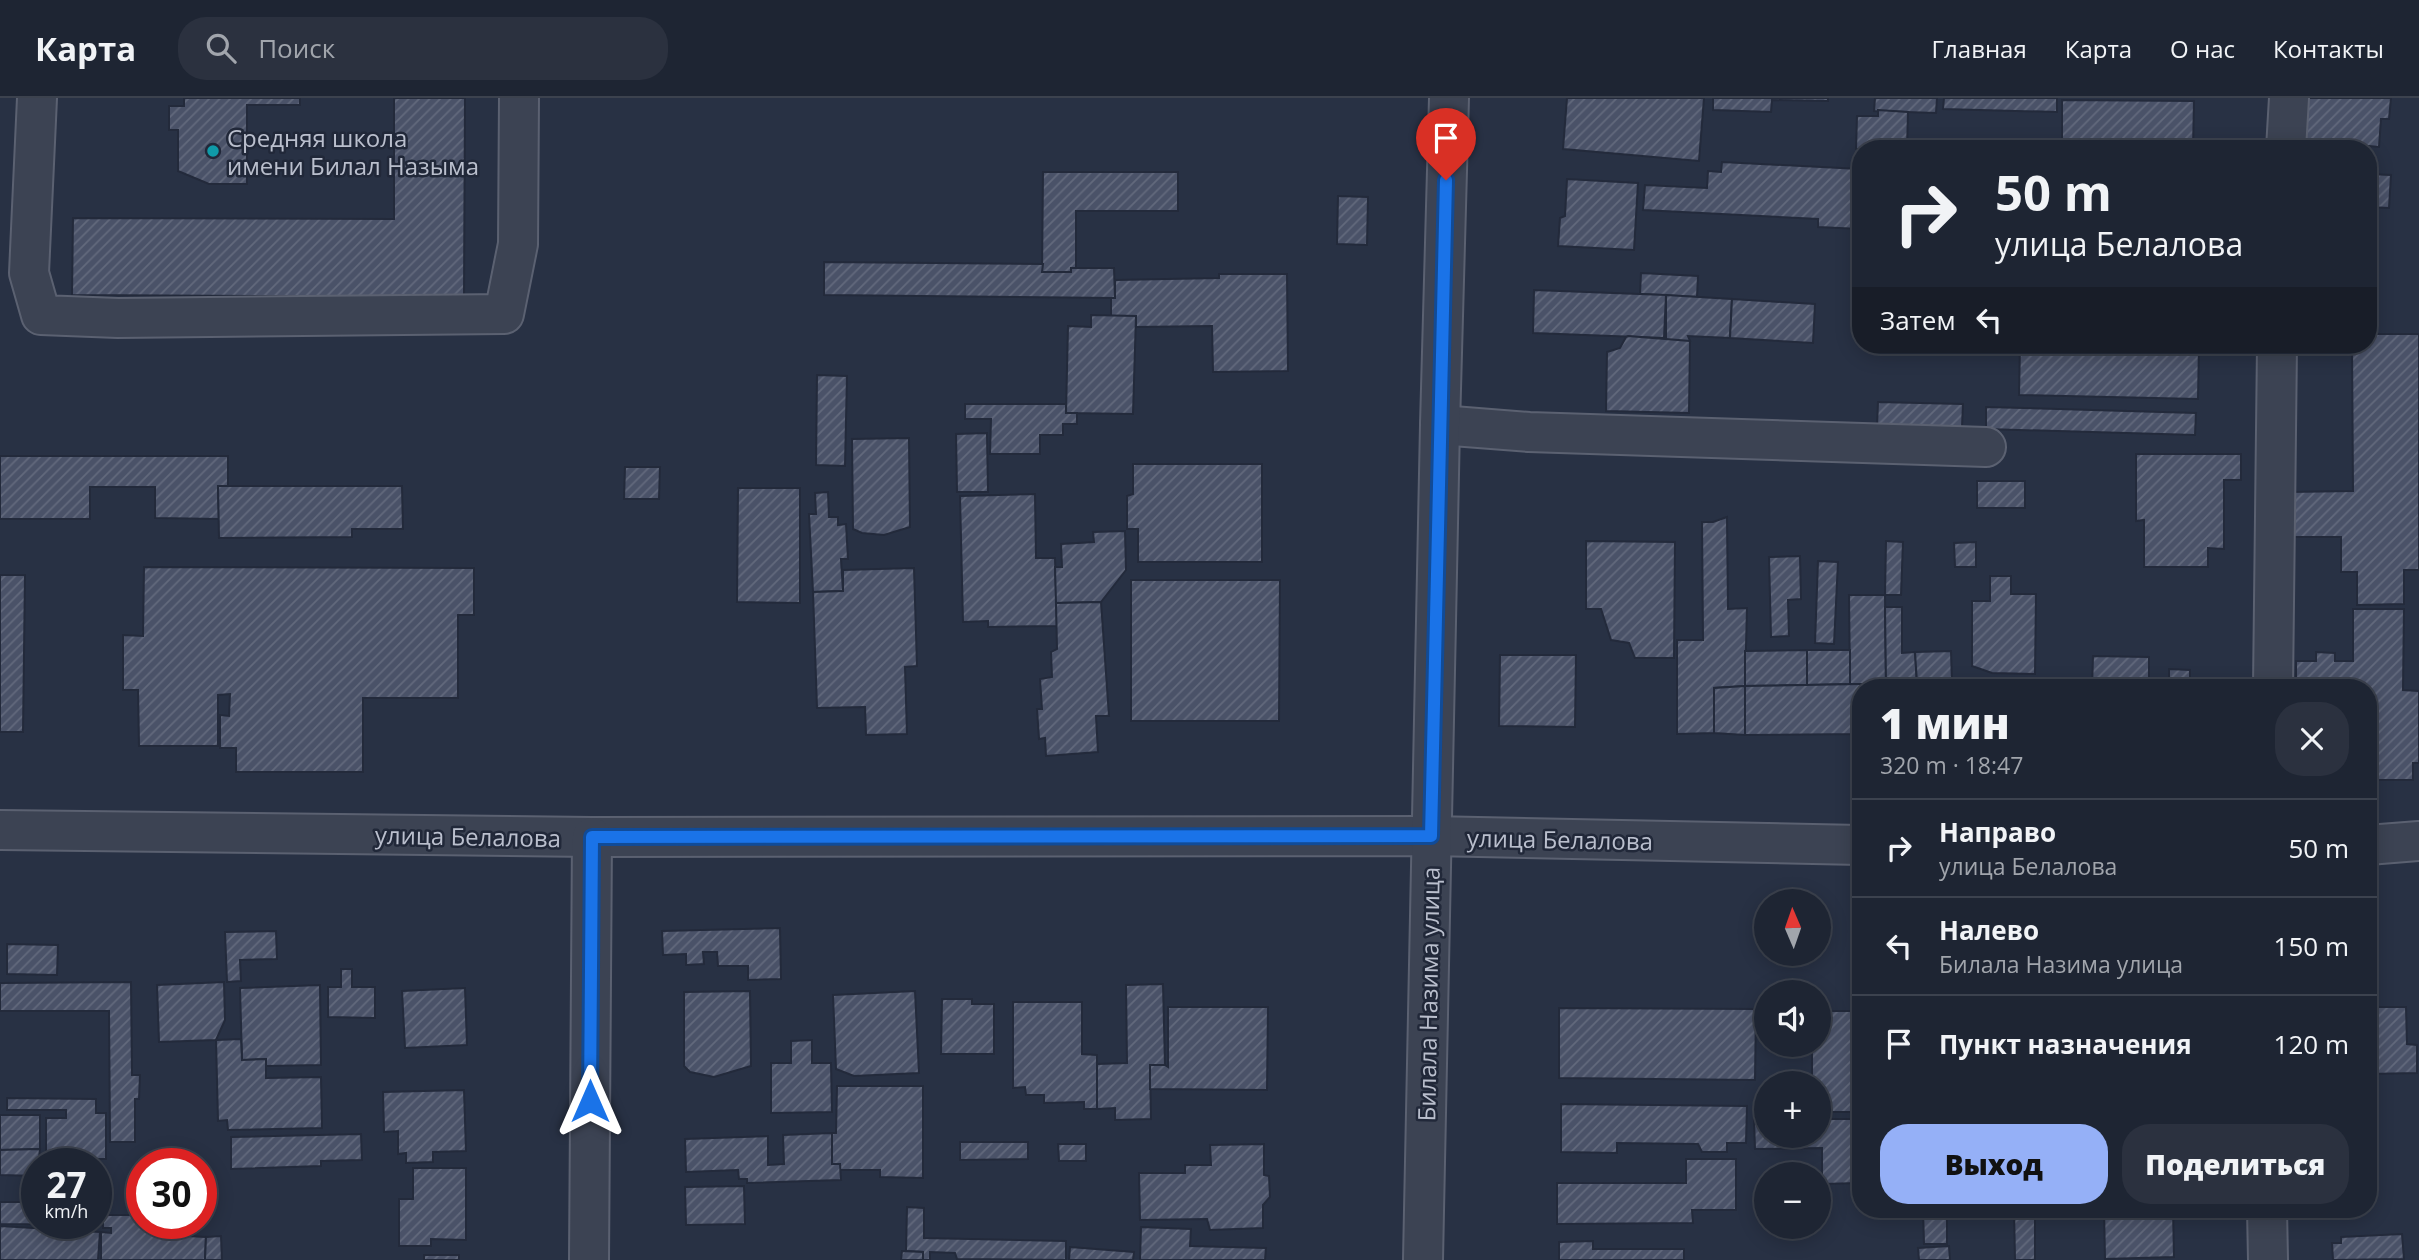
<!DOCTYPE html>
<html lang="ru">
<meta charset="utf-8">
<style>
:root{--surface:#1e2533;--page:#2b313f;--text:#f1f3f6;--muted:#a1a5ac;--line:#3c424e;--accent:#95b0f7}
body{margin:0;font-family:"Open Sans",sans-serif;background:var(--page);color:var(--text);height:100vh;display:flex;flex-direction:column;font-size:26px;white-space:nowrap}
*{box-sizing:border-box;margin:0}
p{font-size:23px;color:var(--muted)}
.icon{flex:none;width:38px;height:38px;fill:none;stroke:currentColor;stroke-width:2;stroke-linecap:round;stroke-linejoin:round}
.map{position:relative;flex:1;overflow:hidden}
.sheet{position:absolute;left:1852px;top:581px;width:525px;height:539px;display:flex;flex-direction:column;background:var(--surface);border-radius:28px;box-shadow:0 4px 18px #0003,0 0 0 2px var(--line)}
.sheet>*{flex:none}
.guide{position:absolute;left:1852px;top:42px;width:525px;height:214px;border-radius:28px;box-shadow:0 4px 18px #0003,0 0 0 2px var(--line);background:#1e2533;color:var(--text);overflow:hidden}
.needle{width:46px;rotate:358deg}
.controls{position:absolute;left:1754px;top:791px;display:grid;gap:14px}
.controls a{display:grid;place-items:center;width:77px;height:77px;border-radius:50%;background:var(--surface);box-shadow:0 4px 18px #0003,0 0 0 2px var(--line);font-size:35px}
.speed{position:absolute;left:21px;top:1050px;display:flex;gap:14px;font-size:35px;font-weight:700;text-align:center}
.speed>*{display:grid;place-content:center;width:91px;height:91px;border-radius:50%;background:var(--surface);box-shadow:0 4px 18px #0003,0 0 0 2px var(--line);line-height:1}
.speed small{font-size:18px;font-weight:400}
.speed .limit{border:10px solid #d22;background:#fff;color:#111}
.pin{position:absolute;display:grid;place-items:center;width:60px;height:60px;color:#fff;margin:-72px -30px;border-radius:50% 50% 50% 0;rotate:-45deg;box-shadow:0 0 7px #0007}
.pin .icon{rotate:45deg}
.me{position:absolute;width:77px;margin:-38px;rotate:0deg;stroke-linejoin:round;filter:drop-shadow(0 0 5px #0008)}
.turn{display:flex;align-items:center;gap:24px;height:147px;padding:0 28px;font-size:32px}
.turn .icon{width:91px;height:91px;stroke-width:2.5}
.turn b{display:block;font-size:49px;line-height:60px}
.then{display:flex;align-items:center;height:66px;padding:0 28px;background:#0003;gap:14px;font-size:26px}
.round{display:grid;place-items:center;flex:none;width:74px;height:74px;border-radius:28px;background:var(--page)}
.headline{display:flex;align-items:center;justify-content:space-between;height:119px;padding:0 28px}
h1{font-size:42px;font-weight:800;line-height:52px}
.button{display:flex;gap:14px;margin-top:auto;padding:14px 28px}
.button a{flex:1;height:80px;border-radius:28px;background:var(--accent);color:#111;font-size:28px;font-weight:800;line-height:80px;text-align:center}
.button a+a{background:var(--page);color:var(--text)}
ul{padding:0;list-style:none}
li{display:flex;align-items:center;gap:21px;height:98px;padding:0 28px;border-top:2px solid var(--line)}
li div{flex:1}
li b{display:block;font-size:26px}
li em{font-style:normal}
header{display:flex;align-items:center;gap:42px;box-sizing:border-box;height:98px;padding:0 35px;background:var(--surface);border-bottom:2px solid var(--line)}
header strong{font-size:33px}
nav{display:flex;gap:38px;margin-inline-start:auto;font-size:24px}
.search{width:490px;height:63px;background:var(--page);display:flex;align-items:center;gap:18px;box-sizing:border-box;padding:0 24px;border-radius:28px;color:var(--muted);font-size:26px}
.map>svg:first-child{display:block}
</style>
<header>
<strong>Карта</strong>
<div class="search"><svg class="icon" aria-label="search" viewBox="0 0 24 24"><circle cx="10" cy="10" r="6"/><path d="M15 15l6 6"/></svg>Поиск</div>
<nav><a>Главная</a><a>Карта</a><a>О нас</a><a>Контакты</a></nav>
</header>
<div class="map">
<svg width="2419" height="1162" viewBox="0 0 2419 1162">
<defs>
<pattern id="building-hatch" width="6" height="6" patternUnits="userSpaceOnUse" patternTransform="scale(1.75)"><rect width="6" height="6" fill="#4a5268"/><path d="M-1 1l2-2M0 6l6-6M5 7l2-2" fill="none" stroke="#62697c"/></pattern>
</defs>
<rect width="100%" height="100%" fill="#283144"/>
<!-- building -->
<g fill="url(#building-hatch)" stroke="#232a3b" stroke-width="2">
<polygon points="184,0 300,0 300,7 247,7 247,86 209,86 178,73 178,32 169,32 169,8 184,8"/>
<polygon points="394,0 465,0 464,199 72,197 73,120 394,121"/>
<polygon points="1567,0 1704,0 1699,63 1563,51"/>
<polygon points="1713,0 1828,0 1828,3 1772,2 1771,14 1713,12"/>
<polygon points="1875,0 1937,0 1936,15 1874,13"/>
<polygon points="1944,0 2057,0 2057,14 1943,11"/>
<polygon points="2300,0 2391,0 2389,21 2381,21 2379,49 2338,45 2338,51 2295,51"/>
<polygon points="2062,2 2194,3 2193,51 2062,51"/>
<polygon points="1878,12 1908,14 1907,51 1856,51 1857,18 1878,18"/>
<polygon points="1722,64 1860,71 1860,131 1818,129 1818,121 1643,112 1645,87 1707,90 1708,73 1721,74"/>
<polygon points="1043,74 1178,74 1178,113 1076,113 1076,170 1071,170 1071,174 1042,174"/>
<polygon points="2368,76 2391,77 2389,110 2368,109"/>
<polygon points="1567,81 1638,85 1634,152 1558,148 1560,120 1565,118"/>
<polygon points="1338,98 1368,99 1367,147 1337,146"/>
<polygon points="824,164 1043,166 1042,174 1071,174 1071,170 1114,170 1115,200 824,197"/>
<polygon points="1641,175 1698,178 1697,199 1640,196"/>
<polygon points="1219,176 1287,176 1288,273 1213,274 1212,228 1136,229 1136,218 1111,218 1111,200 1115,200 1115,182 1219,180"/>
<polygon points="1534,192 1666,197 1664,240 1533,235"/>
<polygon points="1666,197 1732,201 1730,240 1688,238 1690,243 1666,243"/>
<polygon points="1732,201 1815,206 1813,245 1730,240"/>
<polygon points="1091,217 1136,218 1133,316 1066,315 1068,228 1091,229"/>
<polygon points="2368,236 2419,236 2419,472 2404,472 2404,506 2357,507 2357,474 2341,474 2341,439 2287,439 2287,394 2353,393 2352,247 2368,247"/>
<polygon points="1628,238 1690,243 1689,315 1606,313 1607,254 1620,250 1626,239"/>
<polygon points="2020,247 2199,247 2198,301 2019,297"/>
<polygon points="817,277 847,278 845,368 816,367"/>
<polygon points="1878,304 1963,306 1962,329 1877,328"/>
<polygon points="965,306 1066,306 1066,315 1077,315 1077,326 1063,326 1063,337 1040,337 1040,356 990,356 991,321 965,321"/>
<polygon points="1986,309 2196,315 2195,337 1986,331"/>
<polygon points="987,335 988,394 957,394 956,336"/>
<polygon points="909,340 910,429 884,437 862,435 853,431 852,341"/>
<polygon points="2136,356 2241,356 2241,382 2224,382 2224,451 2208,450 2208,469 2144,469 2144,422 2136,423"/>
<polygon points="0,358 228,358 228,389 218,388 219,421 155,420 155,389 90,389 90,421 0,421"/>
<polygon points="1133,366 1262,366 1262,464 1138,464 1138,431 1127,431 1127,398 1133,396"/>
<polygon points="625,369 660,369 659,401 624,401"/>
<rect x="1977" y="383" width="48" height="27"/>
<polygon points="218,388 402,388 403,431 352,431 352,439 219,440"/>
<polygon points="738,390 800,390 800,505 737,504"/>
<polygon points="828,394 829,419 838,419 838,427 846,426 848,461 841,461 843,493 813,494 809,416 816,416 815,395"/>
<polygon points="1035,396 1036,460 1055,460 1057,528 988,529 988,523 963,524 960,398"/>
<polygon points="1727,419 1728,511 1747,510 1745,588 1714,590 1714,635 1677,636 1677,542 1703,542 1702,424 1713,424"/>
<polygon points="1125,433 1126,472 1101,504 1056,505 1055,469 1062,469 1061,446 1094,444 1093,434"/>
<polygon points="1586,443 1675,444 1674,560 1635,560 1629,545 1611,542 1601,511 1586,511"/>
<polygon points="1886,443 1903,444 1901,497 1885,497"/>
<polygon points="1976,444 1976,469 1955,469 1954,445"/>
<polygon points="1800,458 1801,501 1788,502 1789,538 1771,539 1769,459"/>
<polygon points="1818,463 1838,464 1834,546 1815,545"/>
<polygon points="144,469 474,470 474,517 458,517 458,600 363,600 363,674 236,674 236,650 220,650 220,617 229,618 230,596 218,597 218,648 139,648 138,592 123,592 123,537 143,538"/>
<polygon points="914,470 917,568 905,569 907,636 866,637 865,609 817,610 813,494 843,493 843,472"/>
<polygon points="0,477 25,477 23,634 0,634"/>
<polygon points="1990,478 2011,478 2011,496 2036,496 2035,576 1992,575 1972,568 1972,503 1990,503"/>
<polygon points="1131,482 1280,482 1279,623 1131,623"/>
<polygon points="1849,497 1885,497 1886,586 1850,586"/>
<polygon points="1101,504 1109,618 1096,618 1098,654 1046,658 1045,640 1039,641 1037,611 1042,611 1040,581 1052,579 1051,554 1057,551 1056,505"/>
<polygon points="1885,509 1902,509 1902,555 1915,554 1917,585 1886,586"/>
<polygon points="2353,511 2404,511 2403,592 2419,593 2419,665 2413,665 2413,682 2368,682 2368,590 2296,590 2296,563 2316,563 2316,554 2335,555 2335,563 2353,563"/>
<polygon points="1807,552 1807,587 1745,588 1745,553"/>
<polygon points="1807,552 1850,552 1850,586 1807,587"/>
<polygon points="1951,553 1952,584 1917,585 1915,554"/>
<polygon points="1500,557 1576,557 1575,629 1499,628"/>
<polygon points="2093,558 2149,559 2149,590 2092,590"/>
<polygon points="2169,571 2190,572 2190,590 2169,590"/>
<polygon points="1996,583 1996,590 1916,590 1917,585"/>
<polygon points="1917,585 1916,590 1860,590 1860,636 1745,637 1745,588"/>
<polygon points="1745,588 1745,637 1714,635 1714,590"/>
<polygon points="780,830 781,881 748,882 748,868 718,868 717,854 703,854 704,866 686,867 686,856 663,857 662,833"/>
<polygon points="276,833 277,861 240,862 241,883 227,884 225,834"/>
<polygon points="7,846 58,847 57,877 7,876"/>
<polygon points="341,871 352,871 352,889 375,889 375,920 328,919 328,889 341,889"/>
<polygon points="131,884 132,977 140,977 139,1001 135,1001 135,1044 110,1044 109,913 0,913 0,885"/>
<polygon points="224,884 225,922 216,942 159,944 157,887"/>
<polygon points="1163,886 1165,967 1150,967 1151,1021 1115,1022 1115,1010 1097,1011 1097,966 1127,965 1126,887"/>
<polygon points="320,887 321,967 266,968 266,961 242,962 240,890"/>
<polygon points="465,890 467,947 405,950 402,893"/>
<polygon points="750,893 751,968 714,979 690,974 684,968 684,894"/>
<polygon points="915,893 919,975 854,978 836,971 833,897"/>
<polygon points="942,901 972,901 972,906 994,906 994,956 941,956"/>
<polygon points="1013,904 1082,904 1082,956 1097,957 1097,1011 1084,1011 1084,1004 1044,1005 1044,997 1026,997 1025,989 1013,990"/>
<polygon points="1168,909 1268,909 1267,992 1150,991 1150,967 1165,967 1168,969"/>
<polygon points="2368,909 2406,909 2407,946 2417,947 2417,975 2368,976"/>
<polygon points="1559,910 1756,911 1755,982 1559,980"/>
<polygon points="1818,913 1860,913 1860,1014 1818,1014 1818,985 1812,985 1812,947 1818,947"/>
<polygon points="241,941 242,962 266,961 266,980 321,979 322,1030 228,1032 227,1022 218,1023 216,942"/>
<polygon points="812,942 812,965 831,965 832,1014 771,1015 771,965 791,965 791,943"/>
<polygon points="837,988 923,988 923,1080 880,1079 880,1072 840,1072 840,1066 832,1066 832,1035 836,1035"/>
<polygon points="464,992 466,1053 433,1054 433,1064 406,1065 406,1055 398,1056 398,1033 384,1034 383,994"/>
<polygon points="7,1000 96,1001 96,1015 106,1015 106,1061 46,1061 46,1020 66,1020 66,1012 7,1012"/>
<polygon points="1561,1006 1747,1008 1746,1045 1727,1045 1727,1054 1702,1054 1698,1046 1617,1045 1617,1055 1561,1054"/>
<polygon points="0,1017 40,1017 40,1051 0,1052"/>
<polygon points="1818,1021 1860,1021 1860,1085 1822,1086 1822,1050 1755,1051 1754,1022 1766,1022 1766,1038 1818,1038"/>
<polygon points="832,1035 832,1066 840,1066 841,1082 747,1085 747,1081 739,1081 738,1072 686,1074 685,1041 768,1038 768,1067 784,1066 783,1037"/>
<polygon points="361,1036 362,1062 321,1063 321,1068 231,1071 231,1039"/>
<polygon points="960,1044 1028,1044 1028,1061 960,1062"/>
<polygon points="1058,1046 1086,1046 1086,1063 1059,1063"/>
<polygon points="1264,1046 1264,1077 1269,1078 1270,1099 1263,1107 1263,1130 1210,1132 1207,1121 1140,1122 1139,1075 1185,1075 1185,1067 1211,1067 1210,1047"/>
<polygon points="40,1051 37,1078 0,1077 0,1052"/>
<polygon points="1686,1061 1736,1061 1736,1112 1692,1112 1693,1125 1557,1126 1557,1085 1686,1085"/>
<polygon points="413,1070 466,1070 466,1142 431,1141 431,1148 399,1148 399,1101 413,1101"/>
<polygon points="744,1088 745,1126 686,1127 685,1089"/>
<polygon points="35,1097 37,1125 96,1125 96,1098 100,1098 99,1127 0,1126 0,1104 35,1104"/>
<polygon points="907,1109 924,1110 924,1140 1066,1143 1066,1162 957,1161 955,1155 930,1154 930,1162 923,1162 923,1154 906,1153"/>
<polygon points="1923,1111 1960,1111 1960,1121 1947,1121 1947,1146 1924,1146"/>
<polygon points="2014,1111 2035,1111 2035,1162 2015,1162"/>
<polygon points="2104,1111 2173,1111 2174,1159 2105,1161"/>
<polygon points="103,1117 142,1117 142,1125 195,1125 195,1133 188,1133 188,1138 206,1139 205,1162 101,1162 101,1134 111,1135 111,1130 103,1130"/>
<polygon points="0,1128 100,1134 98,1162 0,1162"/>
<polygon points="1141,1129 1191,1131 1190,1148 1266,1150 1265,1162 1140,1162"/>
<polygon points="2402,1136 2404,1161 2333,1162 2332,1145 2341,1145 2341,1139"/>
<polygon points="221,1138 222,1162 205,1162 206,1139"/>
<polygon points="1593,1143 1593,1151 1684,1151 1684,1162 1559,1162 1559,1144"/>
<polygon points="1949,1148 1950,1162 1919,1162 1918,1150"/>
<polygon points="1070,1149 1134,1154 1133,1162 1069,1162"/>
<polygon points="902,1153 923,1154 923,1162 901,1162"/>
<rect x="424" y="1157" width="35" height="5"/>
</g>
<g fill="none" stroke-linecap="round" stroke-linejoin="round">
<defs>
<g id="minor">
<polyline points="37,0 29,175 41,217 118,220 504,216 518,146 519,0"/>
<polyline points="2286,51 2289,0"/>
<polyline points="1440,327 1529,334 1986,349"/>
<polyline points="2273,590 2277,247"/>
<polyline points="0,732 592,739 1431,738 1860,747"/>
<polyline points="2368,747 2419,743"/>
<polyline points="2267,1111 2268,1162"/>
<polyline points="589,1162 592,739"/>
<polyline points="1423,1162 1440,327 1449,0"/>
</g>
</defs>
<!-- minor casing -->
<use href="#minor" stroke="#5b6171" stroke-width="42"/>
<!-- minor -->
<use href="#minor" stroke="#3c4353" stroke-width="38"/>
</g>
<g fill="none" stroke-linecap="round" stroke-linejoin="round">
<defs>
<polyline id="route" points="590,1003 592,739 1431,738 1446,82"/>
</defs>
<!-- route casing -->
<use href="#route" stroke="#114b97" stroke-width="18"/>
<!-- route -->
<use href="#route" stroke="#1a73e8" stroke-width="12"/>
</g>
<!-- markers -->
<circle fill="#0f9aa8" stroke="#212839" stroke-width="2.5" cx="213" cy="53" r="7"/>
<g text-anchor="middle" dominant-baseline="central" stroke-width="5" stroke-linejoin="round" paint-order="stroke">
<!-- poi labels -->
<g font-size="24" fill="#babfcd" stroke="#212839" text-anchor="start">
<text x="227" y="39">Средняя школа<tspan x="227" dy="28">имени Билал Назыма</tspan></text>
</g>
<!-- street labels -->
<g font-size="24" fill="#babfcd" stroke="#212839">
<text transform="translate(468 738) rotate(1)">улица Белалова</text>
<text transform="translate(1560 741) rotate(1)">улица Белалова</text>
<text transform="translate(1428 896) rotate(-89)">Билала Назима улица</text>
</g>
</g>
</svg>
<div class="controls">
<a><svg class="needle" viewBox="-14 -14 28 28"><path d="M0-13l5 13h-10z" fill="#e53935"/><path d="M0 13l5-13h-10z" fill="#a1a5ac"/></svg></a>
<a><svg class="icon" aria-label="sound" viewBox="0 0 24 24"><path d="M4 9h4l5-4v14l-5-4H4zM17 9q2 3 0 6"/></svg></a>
<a>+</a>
<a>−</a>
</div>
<div class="speed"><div>27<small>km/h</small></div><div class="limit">30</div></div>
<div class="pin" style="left:1446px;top:82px;background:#d93025"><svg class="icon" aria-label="arrive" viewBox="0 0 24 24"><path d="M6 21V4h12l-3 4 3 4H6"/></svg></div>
<svg class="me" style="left:590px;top:1003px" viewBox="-20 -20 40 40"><path d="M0-17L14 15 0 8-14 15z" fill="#1a73e8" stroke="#fff" stroke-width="4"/></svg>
<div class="guide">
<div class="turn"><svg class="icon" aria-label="right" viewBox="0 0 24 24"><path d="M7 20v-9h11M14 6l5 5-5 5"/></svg><div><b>50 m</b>улица Белалова</div></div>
<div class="then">Затем<svg class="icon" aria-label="left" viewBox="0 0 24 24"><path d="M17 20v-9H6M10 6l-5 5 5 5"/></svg></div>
</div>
<section class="sheet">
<div class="headline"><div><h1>1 мин</h1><p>320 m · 18:47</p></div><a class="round"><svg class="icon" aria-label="close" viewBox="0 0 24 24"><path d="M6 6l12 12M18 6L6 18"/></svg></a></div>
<ul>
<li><svg class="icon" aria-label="right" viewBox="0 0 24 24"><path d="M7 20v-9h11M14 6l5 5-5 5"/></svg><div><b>Направо</b><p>улица Белалова</p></div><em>50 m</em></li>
<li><svg class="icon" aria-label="left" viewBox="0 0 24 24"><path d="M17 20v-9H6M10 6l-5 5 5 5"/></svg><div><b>Налево</b><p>Билала Назима улица</p></div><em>150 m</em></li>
<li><svg class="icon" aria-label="arrive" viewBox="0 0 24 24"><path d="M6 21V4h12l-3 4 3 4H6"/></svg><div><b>Пункт назначения</b></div><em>120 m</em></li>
</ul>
<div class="button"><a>Выход</a><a>Поделиться</a></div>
</section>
</div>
